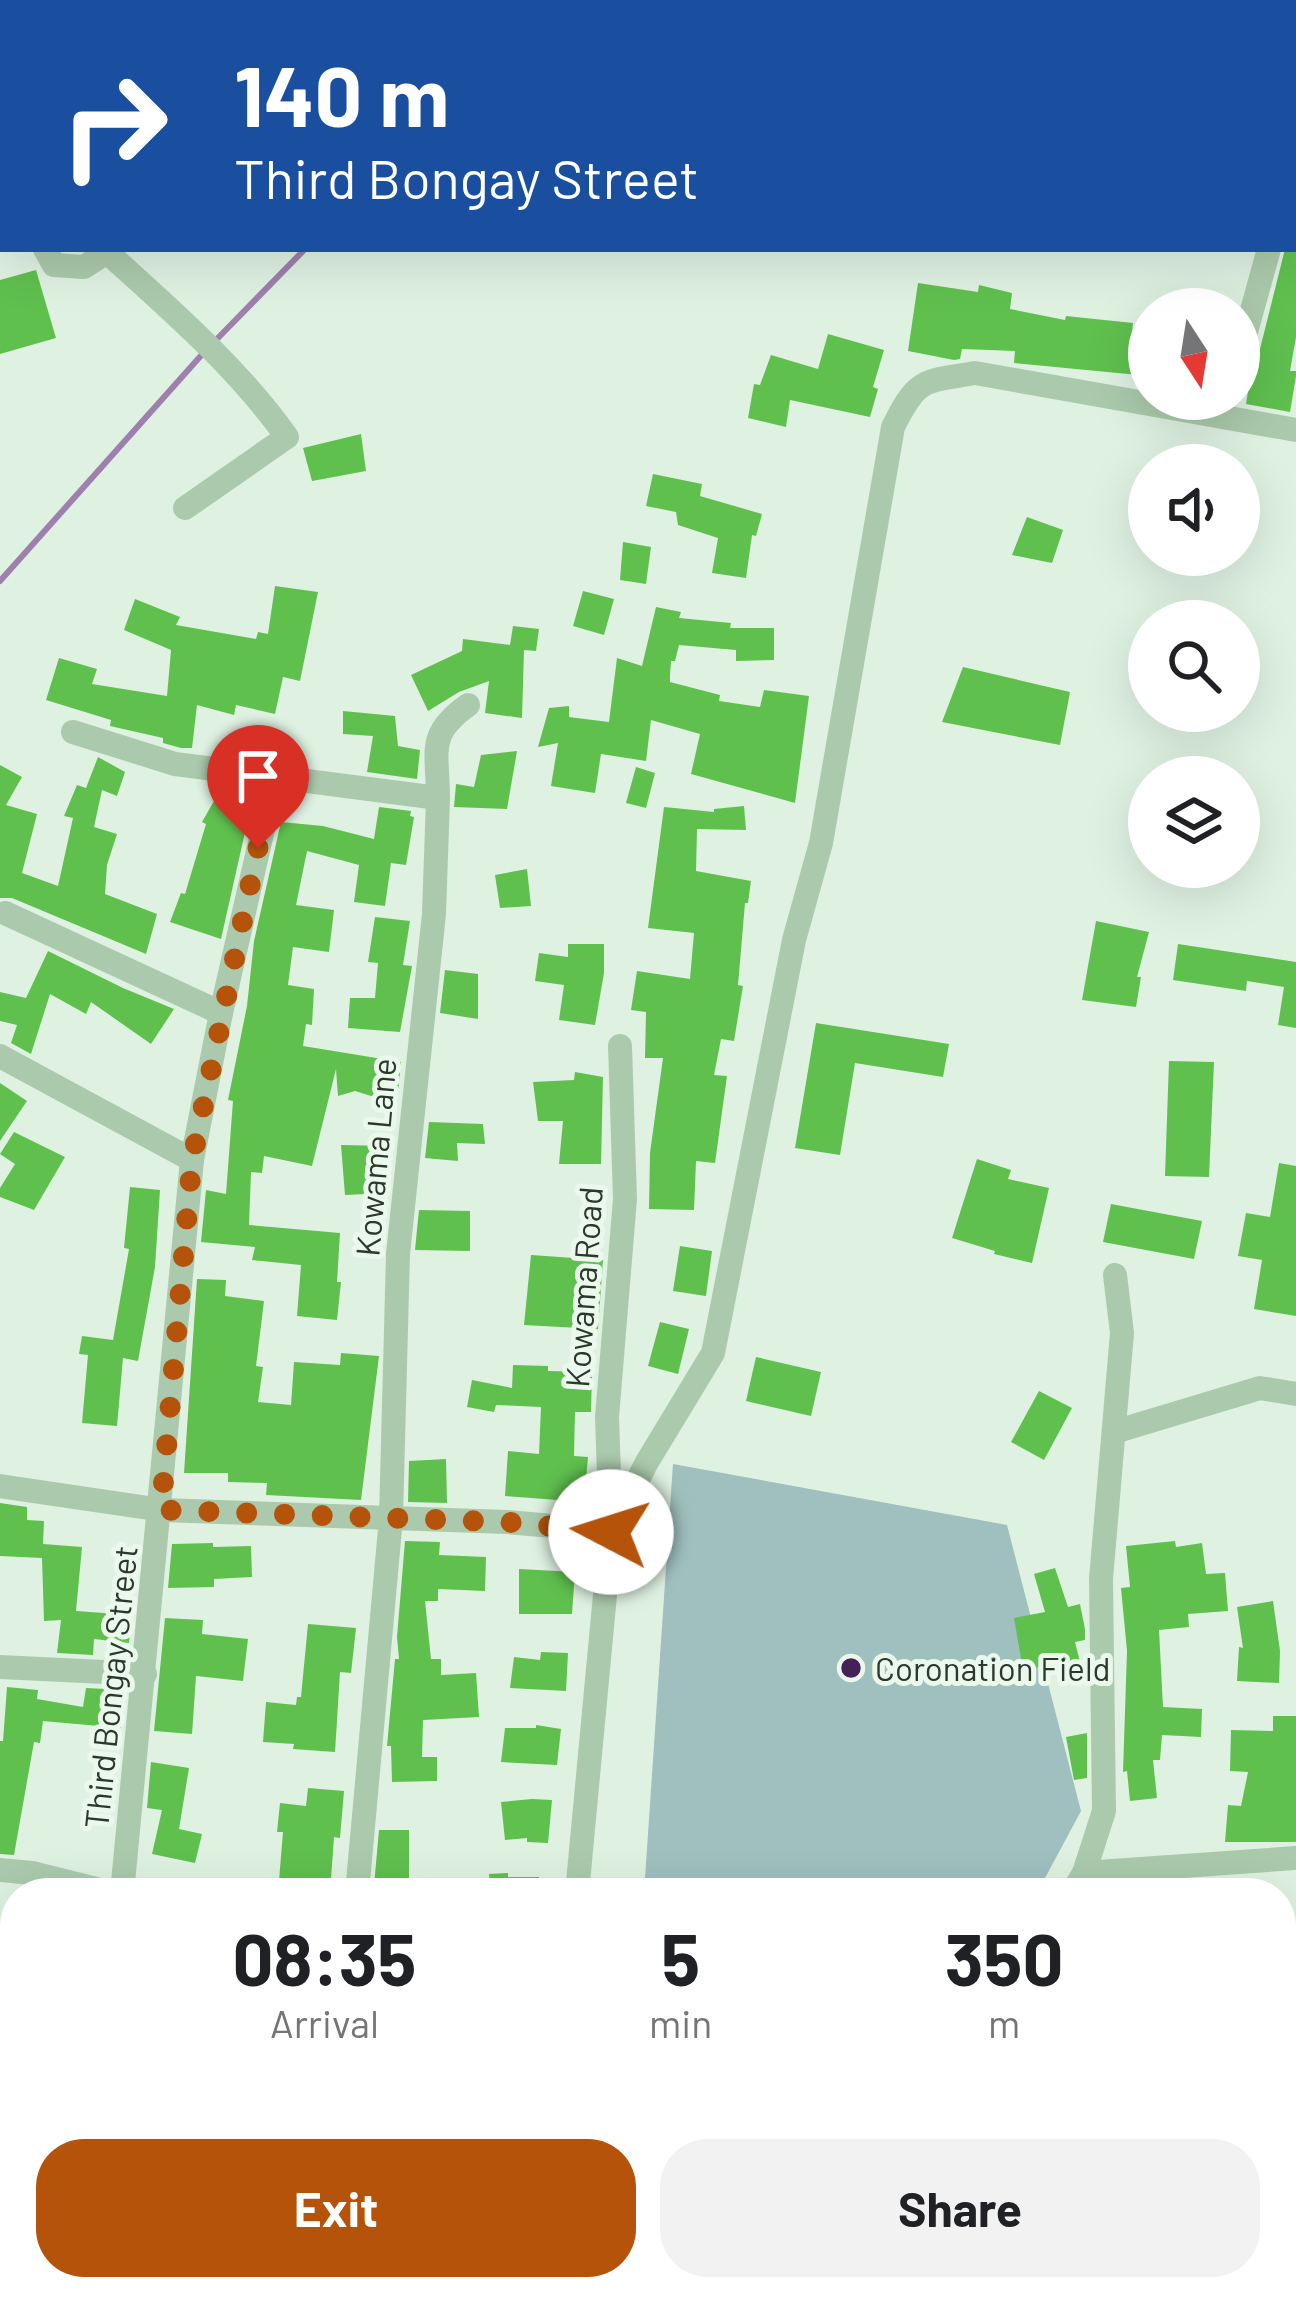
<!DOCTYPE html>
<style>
:root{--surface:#fff;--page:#f2f2f2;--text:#202124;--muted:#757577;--accent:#b45309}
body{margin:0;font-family:Barlow,sans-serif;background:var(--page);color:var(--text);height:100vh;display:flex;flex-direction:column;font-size:45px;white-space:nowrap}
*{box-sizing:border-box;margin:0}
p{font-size:39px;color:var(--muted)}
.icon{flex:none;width:66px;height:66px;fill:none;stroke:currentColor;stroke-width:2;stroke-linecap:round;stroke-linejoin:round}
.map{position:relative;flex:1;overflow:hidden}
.panel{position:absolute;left:0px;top:1878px;width:1296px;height:423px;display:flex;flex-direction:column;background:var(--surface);border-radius:48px 48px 0 0;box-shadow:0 12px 48px #0002}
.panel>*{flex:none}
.guide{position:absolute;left:0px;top:0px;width:1296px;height:252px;box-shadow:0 12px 48px #0002;background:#1a4fa0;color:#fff;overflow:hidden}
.needle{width:78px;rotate:168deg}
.controls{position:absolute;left:1128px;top:288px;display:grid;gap:24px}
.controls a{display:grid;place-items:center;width:132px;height:132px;border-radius:50%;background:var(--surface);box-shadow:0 12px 48px #0002;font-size:60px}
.pin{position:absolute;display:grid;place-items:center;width:102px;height:102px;color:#fff;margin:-123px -51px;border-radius:50% 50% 50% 0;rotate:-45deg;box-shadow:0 0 12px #0007}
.pin .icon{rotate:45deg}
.me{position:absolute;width:132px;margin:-66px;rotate:275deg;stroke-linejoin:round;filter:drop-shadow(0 0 9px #0008)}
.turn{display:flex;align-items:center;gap:42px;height:252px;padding:0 36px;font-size:54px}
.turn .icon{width:156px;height:156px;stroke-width:2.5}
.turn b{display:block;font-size:84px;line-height:102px}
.eta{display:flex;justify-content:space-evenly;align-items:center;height:204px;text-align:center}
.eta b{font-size:72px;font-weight:700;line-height:84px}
.primary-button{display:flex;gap:24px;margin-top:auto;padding:24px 36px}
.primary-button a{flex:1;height:138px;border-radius:48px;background:var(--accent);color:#fff;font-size:48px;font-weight:700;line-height:138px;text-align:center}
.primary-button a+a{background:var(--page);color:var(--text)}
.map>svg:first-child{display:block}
</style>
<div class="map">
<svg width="1296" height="2299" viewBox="0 0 1296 2299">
<rect width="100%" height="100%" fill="#dff2e2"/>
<!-- green -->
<polygon fill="#9fc0bf" points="673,1464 1007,1525 1081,1811 1037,1893 644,1893"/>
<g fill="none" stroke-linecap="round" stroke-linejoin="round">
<!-- stream -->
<g stroke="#9e7fae" stroke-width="6">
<polyline points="940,3 942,0"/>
<polyline points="215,341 305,249"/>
<polyline points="0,581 206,350"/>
</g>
</g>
<!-- building -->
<g fill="#5fc04e">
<polygon points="1285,249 1296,249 1296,337 1290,371 1296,371 1296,376 1290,412 1246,404 1252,366 1256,365"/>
<polygon points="36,270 56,338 0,354 0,280"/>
<polygon points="918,283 978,292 979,285 1012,293 1010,309 1065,320 1066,316 1133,323 1132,336 1149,340 1149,376 1014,363 1015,351 962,349 960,359 954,360 908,351"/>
<polygon points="828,334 884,350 873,387 878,389 870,417 790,400 786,427 748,418 754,384 760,385 771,355 818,369"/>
<polygon points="361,434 366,471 312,481 303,448"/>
<polygon points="653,474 702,484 700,496 762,514 756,536 752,535 746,578 712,573 718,538 678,525 676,512 646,506"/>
<polygon points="1027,517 1063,530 1052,563 1012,555"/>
<polygon points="623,542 651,547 646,584 620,580"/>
<polygon points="275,586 318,592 300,681 283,677 275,714 236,705 234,715 197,705 192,748 181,748 163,743 163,738 110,726 111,720 46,700 59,658 97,669 92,684 167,696 171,650 124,630 135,599 180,617 176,625 256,639 258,632 268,634"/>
<polygon points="583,591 614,599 604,635 573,626"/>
<polygon points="656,607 681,612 679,618 731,623 730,628 774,628 774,660 736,661 736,650 679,645 675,661 671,661 670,675 670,682 720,695 719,701 760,707 764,690 809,696 795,803 691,774 700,734 651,720 646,761 601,754 595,793 551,786 558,743 538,747 549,708 569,706 569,717 609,722 617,658 642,666"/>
<polygon points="513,626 539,629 536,651 524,650 522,718 485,713 489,681 459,692 428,711 411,675 462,651 463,639 510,645"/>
<polygon points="963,667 1070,692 1060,745 942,722"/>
<polygon points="343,711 395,716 398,746 420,750 417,779 367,772 373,736 343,734"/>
<polygon points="517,751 507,809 454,807 456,784 474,787 481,755"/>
<polygon points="98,757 125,772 117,796 102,790 94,827 117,834 107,865 105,894 157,914 146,954 12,898 0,898 0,765 22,777 6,805 37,814 22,873 58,886 73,818 64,816 77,785 86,788"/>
<polygon points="636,767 655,773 646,808 626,803"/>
<polygon points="218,794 250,810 221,939 170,922 181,893 185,894 206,824 202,822"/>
<polygon points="744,806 746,830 697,829 696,871 751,881 748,903 745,903 738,985 743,986 734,1041 721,1039 714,1075 727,1076 715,1163 696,1161 694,1210 649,1209 650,1153 663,1058 645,1058 646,1012 631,1010 637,971 690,979 694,933 648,928 664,807 714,812 714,809"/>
<polygon points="379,807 411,811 410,816 414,817 406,865 391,863 385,906 354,902 359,865 307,851 296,905 334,910 329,952 293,947 288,985 314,989 312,1025 306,1024 303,1046 401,1062 397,1104 355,1091 338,1096 336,1069 312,1166 264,1156 262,1173 251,1172 249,1225 340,1233 337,1282 341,1282 337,1320 297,1316 301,1265 252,1260 255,1247 201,1242 206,1190 226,1194 233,1101 228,1100 247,1006 254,941 281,822 323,826 374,839"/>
<polygon points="527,869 531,906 500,908 495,875"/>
<polygon points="375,917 410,921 403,965 412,966 400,1032 348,1028 350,998 375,998 378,963 368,962"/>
<polygon points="1096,921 1149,932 1137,977 1141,977 1136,1007 1082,1000"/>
<polygon points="568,944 604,944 604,973 595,1025 559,1020 564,985 535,981 539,953 568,957"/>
<polygon points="1178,944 1296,962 1296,1028 1278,1025 1284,987 1247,981 1246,991 1173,980"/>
<polygon points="48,951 123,988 174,1009 151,1044 91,1002 86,1014 50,994 31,1054 11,1043 17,1025 0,1021 0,992 26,998"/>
<polygon points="445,970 478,974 478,1019 440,1013"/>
<polygon points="816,1023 949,1044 943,1077 855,1063 840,1155 795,1148"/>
<polygon points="1169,1061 1214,1062 1209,1177 1165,1176"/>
<polygon points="575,1072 603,1077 601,1164 559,1164 563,1121 538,1121 533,1082 574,1080"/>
<polygon points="0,1083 27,1101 0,1141"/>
<polygon points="429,1122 483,1124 485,1144 457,1143 458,1161 425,1158"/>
<polygon points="14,1132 65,1157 34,1210 0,1197 0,1188 15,1164 0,1154"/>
<polygon points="341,1145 391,1146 388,1193 345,1195"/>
<polygon points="977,1159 1011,1170 1008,1179 1049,1188 1032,1263 994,1254 995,1251 952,1238"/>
<polygon points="1279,1163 1296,1166 1296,1316 1254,1309 1262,1260 1238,1256 1246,1213 1270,1217"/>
<polygon points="130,1187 160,1190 155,1267 138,1361 123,1358 117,1426 82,1423 88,1355 79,1354 82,1336 113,1340 129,1249 124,1248"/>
<polygon points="1111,1204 1202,1221 1194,1259 1103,1242"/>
<polygon points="419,1210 470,1211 470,1251 415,1250"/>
<polygon points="680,1246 712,1251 706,1296 673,1291"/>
<polygon points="531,1255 603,1260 598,1329 524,1325"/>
<polygon points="197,1279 226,1280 225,1296 264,1301 256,1366 263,1367 258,1402 291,1405 294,1362 340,1365 341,1353 379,1356 361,1500 266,1495 267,1483 228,1482 228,1473 184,1473"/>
<polygon points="660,1322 689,1329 678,1374 648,1366"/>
<polygon points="756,1357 821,1372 811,1416 746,1401"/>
<polygon points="513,1365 548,1366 548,1371 592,1372 591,1412 575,1412 574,1456 588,1457 584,1502 505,1496 508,1451 539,1454 541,1407 496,1405 494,1412 467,1407 472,1380 512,1388"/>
<polygon points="1039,1391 1072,1408 1044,1460 1011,1442"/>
<polygon points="446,1459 447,1503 408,1502 409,1461"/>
<polygon points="0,1503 27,1507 27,1520 44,1521 43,1544 82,1547 76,1611 132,1615 129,1643 94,1639 93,1655 57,1653 61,1620 44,1621 42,1558 0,1556"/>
<polygon points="405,1541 440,1542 439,1555 486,1557 485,1591 438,1589 438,1601 425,1601 431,1659 441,1659 441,1675 476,1673 479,1717 423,1720 422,1757 437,1757 437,1781 392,1782 391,1746 387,1746 395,1659 399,1659 397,1637"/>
<polygon points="1175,1541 1176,1547 1202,1543 1206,1574 1225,1573 1228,1611 1188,1614 1189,1627 1159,1630 1163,1707 1202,1709 1201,1737 1162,1735 1160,1760 1153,1760 1157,1798 1130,1801 1127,1771 1123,1772 1127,1651 1121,1588 1130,1587 1126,1546"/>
<polygon points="213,1543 213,1547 251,1546 252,1577 214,1579 214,1587 168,1588 172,1544"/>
<polygon points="1055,1568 1068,1607 1080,1604 1085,1629 1085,1640 1075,1642 1084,1678 1064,1683 1059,1663 1023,1670 1014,1618 1045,1612 1034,1574"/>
<polygon points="519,1569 575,1572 572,1614 519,1614"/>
<polygon points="1273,1601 1280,1651 1279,1683 1237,1681 1239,1647 1243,1648 1237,1607"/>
<polygon points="165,1618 203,1620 202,1634 248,1639 243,1681 196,1676 192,1734 154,1731"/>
<polygon points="308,1624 356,1628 351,1673 340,1672 335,1752 293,1749 294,1744 263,1742 266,1702 296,1705 297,1697 301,1697"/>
<polygon points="541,1652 568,1653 566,1691 510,1688 514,1657 540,1660"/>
<polygon points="7,1687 38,1690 37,1699 83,1707 86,1688 106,1689 104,1707 123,1709 121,1728 43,1721 40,1743 34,1742 14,1855 0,1854 0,1741 3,1741"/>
<polygon points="1273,1716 1296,1716 1296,1842 1225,1842 1228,1805 1241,1806 1248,1772 1230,1771 1231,1730 1273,1731"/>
<polygon points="536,1725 561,1729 557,1765 501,1762 505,1728 536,1728"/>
<polygon points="1087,1733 1087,1778 1074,1780 1066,1737"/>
<polygon points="151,1762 189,1768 179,1829 202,1834 195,1863 152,1854 162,1810 147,1808"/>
<polygon points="308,1788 344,1791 340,1838 334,1837 330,1893 278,1893 283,1832 277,1832 280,1803 306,1806"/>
<polygon points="532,1799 552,1800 548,1843 527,1842 527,1838 505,1840 501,1802"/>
<polygon points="379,1830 409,1830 409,1887 374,1886"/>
<polygon points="508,1873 508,1877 539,1877 539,1893 490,1893 489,1874"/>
</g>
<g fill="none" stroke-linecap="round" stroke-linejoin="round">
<!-- minor -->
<g stroke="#abcaad" stroke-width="24">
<polyline points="162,0 162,3"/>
<polyline points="362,3 365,0"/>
<polyline points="0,105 3,109"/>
<polyline points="1293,155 1296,143"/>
<polyline points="45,249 54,265 84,267 112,249"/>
<path d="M108,253c64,58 129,114 179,184l-102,71"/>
<polyline points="1239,357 1269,249"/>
<polyline points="73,732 175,764 438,798 434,914 398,1254 391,1518 357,1893"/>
<path d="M438,798c0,-47 -12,-63 30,-93"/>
<polyline points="5,913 221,1013"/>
<polyline points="0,1056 192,1160"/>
<polyline points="1114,1432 1260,1388 1296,1394"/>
<polyline points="0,1486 162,1510 507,1522 611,1531"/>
<path d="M611,1531l36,-69 66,-109 81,-413 27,-97 72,-416c25,-50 30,-45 82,-54l321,57"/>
<polyline points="0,1667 145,1674"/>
<polyline points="0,1870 32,1873 112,1893"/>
<polyline points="1084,1873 1296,1858"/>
<polyline points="122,1893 192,1160 221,1013 268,807 269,778"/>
<polyline points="577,1893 611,1531 607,1417 625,1199 620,1046"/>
<polyline points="1072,1893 1084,1873 1104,1811 1101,1579 1122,1333 1115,1275"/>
<polyline points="0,2034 15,2059"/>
<polyline points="1281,2186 1296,2232"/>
<polyline points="160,2286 171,2299"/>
<polyline points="1052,2286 1054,2299"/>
<polyline points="214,2299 219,2286"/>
<polyline points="510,2299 515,2286"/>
</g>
</g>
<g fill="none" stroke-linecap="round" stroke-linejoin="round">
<!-- route -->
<polyline stroke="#b45309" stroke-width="21" stroke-dasharray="0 37.8" points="258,848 192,1160 161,1510 507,1522 611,1532"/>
</g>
<!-- markers -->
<circle fill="#462158" stroke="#ebf9ed" stroke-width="4.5" cx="851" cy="1668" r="12"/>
<g text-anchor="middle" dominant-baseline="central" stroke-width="10" stroke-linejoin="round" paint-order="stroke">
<!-- street labels -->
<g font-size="33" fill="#2b382a" stroke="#ebf9ed">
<text transform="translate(375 1157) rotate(-85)">Kowama Lane</text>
<text transform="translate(583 1287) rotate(-86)">Kowama Road</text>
<text transform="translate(110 1687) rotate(-84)">Third Bongay Street</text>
</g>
<!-- poi labels -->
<g font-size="33" fill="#2b382a" stroke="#ebf9ed" text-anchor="start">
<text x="875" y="1668">Coronation Field</text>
</g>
</g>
</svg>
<div class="controls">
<a><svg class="needle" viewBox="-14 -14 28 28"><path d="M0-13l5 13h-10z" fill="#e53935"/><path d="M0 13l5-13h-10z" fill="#757577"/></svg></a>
<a><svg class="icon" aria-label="sound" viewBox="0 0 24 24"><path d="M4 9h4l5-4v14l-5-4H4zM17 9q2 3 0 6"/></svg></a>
<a><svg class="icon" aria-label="search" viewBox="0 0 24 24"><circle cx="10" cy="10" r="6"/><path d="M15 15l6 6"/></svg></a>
<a><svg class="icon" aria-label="layers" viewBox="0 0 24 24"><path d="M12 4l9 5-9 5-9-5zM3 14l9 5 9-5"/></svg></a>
</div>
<div class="pin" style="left:258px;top:848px;background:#d93025"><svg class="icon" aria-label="arrive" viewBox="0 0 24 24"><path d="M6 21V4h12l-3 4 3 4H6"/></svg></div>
<svg class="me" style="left:611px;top:1532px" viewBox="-20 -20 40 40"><circle r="19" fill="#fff"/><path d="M0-13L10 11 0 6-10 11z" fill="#b45309"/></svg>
<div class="guide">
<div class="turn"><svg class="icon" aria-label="right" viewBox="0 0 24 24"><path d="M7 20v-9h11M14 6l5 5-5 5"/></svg><div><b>140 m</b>Third Bongay Street</div></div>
</div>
<section class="panel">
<div class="eta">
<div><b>08:35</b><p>Arrival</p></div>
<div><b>5</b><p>min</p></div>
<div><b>350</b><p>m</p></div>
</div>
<div class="primary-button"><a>Exit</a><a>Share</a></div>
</section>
</div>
